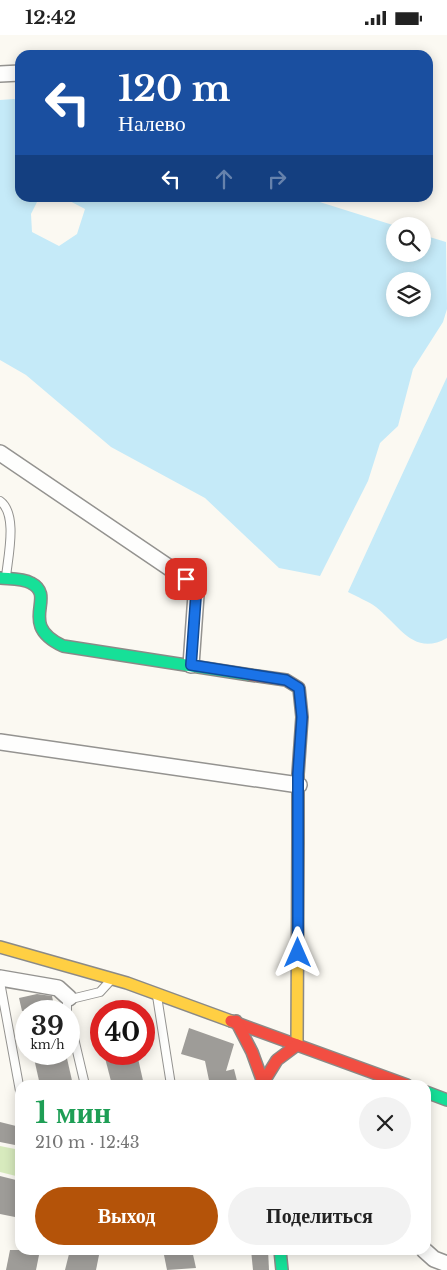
<!DOCTYPE html>
<html lang="ru">
<meta charset="utf-8">
<style>
:root{--surface:#fff;--page:#f2f2f2;--text:#222;--muted:#767676;--accent:#b45309}
body{margin:0;font-family:"Libre Baskerville",serif;background:var(--page);color:var(--text);height:100vh;display:flex;flex-direction:column;font-size:19px;white-space:nowrap}
*{box-sizing:border-box;margin:0}
p{font-size:16px;color:var(--muted)}
.icon{flex:none;width:28px;height:28px;fill:none;stroke:currentColor;stroke-width:2;stroke-linecap:round;stroke-linejoin:round}
.map{position:relative;flex:1;overflow:hidden}
.details{position:absolute;left:15px;top:1045px;width:416px;height:175px;display:flex;flex-direction:column;background:var(--surface);border-radius:15px;box-shadow:0 2px 12px #0003}
.details>*{flex:none}
.hud{position:absolute;left:15px;top:15px;width:418px;height:152px;border-radius:15px;box-shadow:0 2px 12px #0003;background:#1a4fa0;color:#fff;overflow:hidden}
.controls{position:absolute;left:386px;top:182px;display:grid;gap:10px}
.controls a{display:grid;place-items:center;width:45px;height:45px;border-radius:50%;background:var(--surface);box-shadow:0 2px 12px #0003;font-size:25px}
.speed{position:absolute;left:15px;top:965px;display:flex;gap:10px;font-size:25px;font-weight:700;text-align:center}
.speed>*{display:grid;place-content:center;width:65px;height:65px;border-radius:50%;background:var(--surface);box-shadow:0 2px 12px #0003;line-height:1}
.speed small{font-size:12px;font-weight:400}
.speed .limit{border:8px solid #d22;background:#fff;color:#111}
.pin{position:absolute;display:grid;place-items:center;width:42px;height:42px;color:#fff;margin:-21px;border-radius:10px;box-shadow:0 2px 8px #0006}
.me{position:absolute;width:55px;margin:-28px;rotate:0deg;stroke-linejoin:round;filter:drop-shadow(0 0 4px #0008)}
.turn{display:flex;align-items:center;gap:18px;height:105px;padding:0 20px;font-size:22px}
.turn .icon{width:65px;height:65px;stroke-width:2.5}
.turn b{display:block;font-size:35px;line-height:42px}
.lanes{display:flex;align-items:center;height:48px;padding:0 20px;background:#0003;justify-content:center;gap:25px;direction:ltr}
.lanes .off{opacity:.35}
.round{display:grid;place-items:center;flex:none;width:52px;height:52px;border-radius:26px;background:var(--page)}
.overview{display:flex;align-items:center;justify-content:space-between;height:85px;padding:0 20px}
h1{font-size:30px;font-weight:800;line-height:38px;color:#1e9e55}
.action{display:flex;gap:10px;margin-top:auto;padding:10px 20px}
.action a{flex:1;height:58px;border-radius:30px;background:var(--accent);color:#fff;font-size:20px;font-weight:800;line-height:58px;text-align:center}
.action a+a{background:var(--page);color:var(--text)}
.status{display:flex;justify-content:space-between;align-items:center;height:35px;padding:0 25px;background:var(--surface);direction:ltr}
.status svg{height:14px;fill:currentColor}
.map>svg:first-child{display:block}
</style>
<div class="status"><b>12:42</b><svg viewBox="0 0 49 12"><path d="M0 12V9h3v3zM5 12V6h3v6zM10 12V3h3v9zM15 12V0h3v12zM26 1h20v11H26zM47 4h2v5h-2z"/></svg></div>
<div class="map">
<svg width="447" height="1235" viewBox="0 0 447 1235">
<rect width="100%" height="100%" fill="#fbf9f2"/>
<!-- forest -->
<polygon fill="#d7eabd" points="0,1111 20,1115 20,1142 0,1137"/>
<!-- water -->
<g fill="#c5eaf8" fill-rule="evenodd">
<path d="M14,64l6,2v96l19,1 -8,16 1,18 27,14 18,-12 8,-25 -23,-12 245,1 89,28 -1,28h27l1,-19 23,7 1,67 -4,13 -30,47 -15,57 -18,17 -12,38 -48,95 -41,-8 -74,-70 -94,-51 -85,-72 -26,-15v-260zM395,246h27v28h-27z"/>
<path d="M447,342v261c-33,19 -48,-13 -71,-31 -8,-6 -19,-10 -28,-15z"/>
</g>
<!-- building -->
<g fill="#9e9c98">
<polygon points="37,959 52,961 55,976 22,976 19,963"/>
<polygon points="189,993 234,1009 226,1036 234,1034 238,1050 210,1050 205,1026 181,1019"/>
<polygon points="33,1019 66,1019 73,1050 40,1050"/>
<polygon points="104,1019 137,1019 144,1050 112,1050"/>
<polygon points="0,1087 20,1092 20,1111 0,1107"/>
<polygon points="0,1141 20,1146 20,1183 0,1179"/>
<polygon points="10,1215 40,1215 36,1235 6,1235"/>
<polygon points="70,1215 100,1215 96,1235 65,1235"/>
<polygon points="163,1215 192,1215 196,1233 167,1235"/>
<polygon points="251,1215 268,1215 269,1235 253,1235"/>
</g>
<g fill="none" stroke-linecap="round" stroke-linejoin="round">
<defs>
<g id="lane">
<path d="M0,466c18,13 8,55 6,76"/>
<polyline points="0,947 20,1056"/>
<polyline points="157,961 171,1050"/>
<polyline points="67,976 67,965 100,957 111,945"/>
<polyline points="69,982 85,1050"/>
</g>
<g id="street">
<polyline points="0,39 20,38"/>
<polyline points="0,418 186,544 196,560 191,630"/>
<polyline points="0,707 299,750"/>
<polyline points="0,943 58,953 69,963"/>
<polyline points="424,1215 434,1224 447,1229"/>
</g>
<g id="fast">
<path d="M0,543c10,1 22,0 31,5 27,14 -15,41 32,63l187,29"/>
<polyline points="426,1057 447,1065"/>
<polyline points="280,1215 282,1235"/>
</g>
<g id="slow">
<polyline points="0,912 127,948 231,986"/>
<polyline points="297,1010 298,807"/>
</g>
<g id="jam">
<polyline points="250,640 286,645 299,653 302,682 298,739 298,807"/>
<polyline points="231,986 407,1050"/>
<polyline points="236,986 252,1017 264,1050"/>
<polyline points="264,1046 277,1025 297,1010"/>
</g>
</defs>
<!-- lane casing -->
<use href="#lane" stroke="#949390" stroke-width="10"/>
<!-- street casing -->
<use href="#street" stroke="#949390" stroke-width="18"/>
<!-- fast casing -->
<use href="#fast" stroke="#8b8a87" stroke-width="14"/>
<!-- slow casing -->
<use href="#slow" stroke="#8b8a87" stroke-width="14"/>
<!-- jam casing -->
<use href="#jam" stroke="#8b8a87" stroke-width="14"/>
<!-- lane -->
<use href="#lane" stroke="#fefefd" stroke-width="8"/>
<!-- street -->
<use href="#street" stroke="#fefefd" stroke-width="15"/>
<!-- fast -->
<use href="#fast" stroke="#16e098" stroke-width="11"/>
<!-- slow -->
<use href="#slow" stroke="#ffcf43" stroke-width="11"/>
<!-- jam -->
<use href="#jam" stroke="#f24e42" stroke-width="11"/>
</g>
<g fill="none" stroke-linecap="round" stroke-linejoin="round">
<defs>
<polyline id="route" points="186,544 196,560 191,630 286,645 299,653 302,682 298,739 298,918"/>
</defs>
<!-- route casing -->
<use href="#route" stroke="#114b97" stroke-width="12"/>
<!-- route -->
<use href="#route" stroke="#1a73e8" stroke-width="9"/>
</g>
</svg>
<div class="controls">
<a><svg class="icon" aria-label="search" viewBox="0 0 24 24"><circle cx="10" cy="10" r="6"/><path d="M15 15l6 6"/></svg></a>
<a><svg class="icon" aria-label="layers" viewBox="0 0 24 24"><path d="M12 4l9 5-9 5-9-5zM3 14l9 5 9-5"/></svg></a>
</div>
<div class="speed"><div>39<small>km/h</small></div><div class="limit">40</div></div>
<div class="pin" style="left:186px;top:544px;background:#d93025"><svg class="icon" aria-label="arrive" viewBox="0 0 24 24"><path d="M6 21V4h12l-3 4 3 4H6"/></svg></div>
<svg class="me" style="left:298px;top:918px" viewBox="-20 -20 40 40"><path d="M0-17L14 15 0 8-14 15z" fill="#1a73e8" stroke="#fff" stroke-width="4"/></svg>
<div class="hud">
<div class="turn"><svg class="icon" aria-label="left" viewBox="0 0 24 24"><path d="M17 20v-9H6M10 6l-5 5 5 5"/></svg><div><b>120 m</b>Налево</div></div>
<div class="lanes"><svg class="icon" aria-label="left" viewBox="0 0 24 24"><path d="M17 20v-9H6M10 6l-5 5 5 5"/></svg><svg class="icon off" aria-label="ahead" viewBox="0 0 24 24"><path d="M12 20V5M6 11l6-6 6 6"/></svg><svg class="icon off" aria-label="right" viewBox="0 0 24 24"><path d="M7 20v-9h11M14 6l5 5-5 5"/></svg></div>
</div>
<section class="details">
<div class="overview"><div><h1>1 мин</h1><p>210 m · 12:43</p></div><a class="round"><svg class="icon" aria-label="close" viewBox="0 0 24 24"><path d="M6 6l12 12M18 6L6 18"/></svg></a></div>
<div class="action"><a>Выход</a><a>Поделиться</a></div>
</section>
</div>
